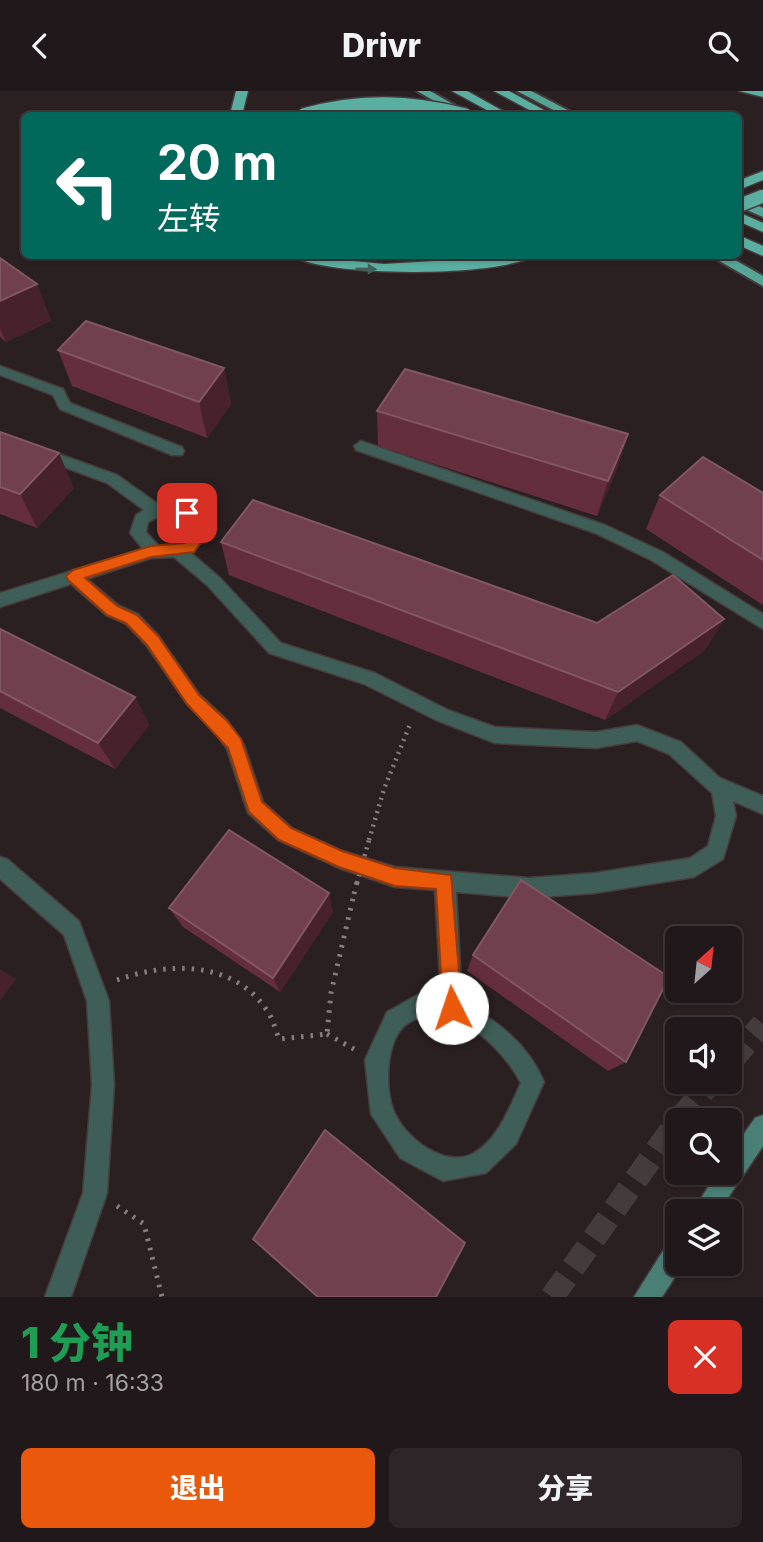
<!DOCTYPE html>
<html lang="zh">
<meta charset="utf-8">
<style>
:root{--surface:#20181a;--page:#2d2527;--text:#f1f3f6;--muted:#a2a0a2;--line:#3d3739;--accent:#ea580c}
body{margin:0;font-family:Inter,"Noto Sans SC",sans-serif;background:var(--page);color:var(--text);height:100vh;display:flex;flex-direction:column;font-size:26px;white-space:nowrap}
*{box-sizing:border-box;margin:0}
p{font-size:23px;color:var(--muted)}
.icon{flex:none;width:38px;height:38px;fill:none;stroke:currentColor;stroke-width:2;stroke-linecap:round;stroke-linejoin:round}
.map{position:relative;height:1206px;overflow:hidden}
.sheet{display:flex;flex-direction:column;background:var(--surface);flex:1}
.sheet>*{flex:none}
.top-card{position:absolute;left:21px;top:21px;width:721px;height:147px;border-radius:10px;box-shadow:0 2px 5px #0004,0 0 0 2px var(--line);background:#00695c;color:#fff;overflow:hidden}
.needle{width:46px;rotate:27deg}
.controls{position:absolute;left:665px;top:835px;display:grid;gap:14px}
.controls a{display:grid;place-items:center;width:77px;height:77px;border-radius:10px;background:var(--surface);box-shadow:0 2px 5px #0004,0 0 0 2px var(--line);font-size:35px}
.pin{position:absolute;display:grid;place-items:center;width:60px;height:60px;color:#fff;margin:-30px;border-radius:14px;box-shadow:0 4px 10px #0006}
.me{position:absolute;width:77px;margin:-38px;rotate:356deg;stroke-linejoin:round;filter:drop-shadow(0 0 5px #0008)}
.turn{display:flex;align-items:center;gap:24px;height:147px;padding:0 21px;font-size:32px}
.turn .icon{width:91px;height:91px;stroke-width:2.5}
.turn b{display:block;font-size:49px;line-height:60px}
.round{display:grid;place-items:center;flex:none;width:74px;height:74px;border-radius:10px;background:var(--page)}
.overview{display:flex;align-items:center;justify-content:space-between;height:119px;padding:0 21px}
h1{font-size:42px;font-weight:800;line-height:52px;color:#1e9e55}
.button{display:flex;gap:14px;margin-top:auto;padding:14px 21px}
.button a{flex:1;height:80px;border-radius:10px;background:var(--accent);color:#fff;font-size:28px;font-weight:800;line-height:80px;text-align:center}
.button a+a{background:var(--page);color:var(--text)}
header{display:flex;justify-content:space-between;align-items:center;height:91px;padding:0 21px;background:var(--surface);font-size:32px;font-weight:800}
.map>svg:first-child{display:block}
</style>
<header><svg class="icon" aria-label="back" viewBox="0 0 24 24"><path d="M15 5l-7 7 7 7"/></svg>Drivr<svg class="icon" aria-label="search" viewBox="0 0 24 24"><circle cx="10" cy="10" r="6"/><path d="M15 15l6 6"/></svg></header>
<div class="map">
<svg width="763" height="1206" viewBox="0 0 763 1206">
<rect width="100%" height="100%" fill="#2a2022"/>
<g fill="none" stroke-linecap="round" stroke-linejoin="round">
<!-- trunk-tunnel -->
<g stroke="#443b3d" stroke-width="24" stroke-dasharray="24 12" stroke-linecap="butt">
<polyline points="730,971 763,933"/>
<polyline points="679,1029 712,990"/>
<polyline points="552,1206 677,1031"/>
</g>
<defs>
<g id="minor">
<polygon points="0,275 63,298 70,312 182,356 184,360 182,364 172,364 60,318 53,304 0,284"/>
<path d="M0,342l117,42 41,29 19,-1 13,5 13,18 3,11 -15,16 29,25 61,65 94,30 73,37 47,17 101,5 41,-7 44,17 39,36 43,18v18l-30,-13 3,15 -13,43 -29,18 -99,16 -66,5 -73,-6 6,110c36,19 66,42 82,80l-28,62 -30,29 -43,8 -43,-23 -29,-44 -6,-54 22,-48 32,-18 22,2 -6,-106 -40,-3 -56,-19 -61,-28 -30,-27 -21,-64 -12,-17 -28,-28 -41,-59 -20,-21 -20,-9 -35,-31 -71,23v-14l143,-44 -13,-16 6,-18 8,-5 -37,-27 -107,-40zM175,423l10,7 5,15 -6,7 -25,3 -13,-14 2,-10 14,-7zM174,466l34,29 61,67 95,31 72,36 59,23 101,5 41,-7 32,13 43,39 4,23 -8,30 -18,12 -95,15 -66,5 -134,-11 -53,-16 -50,-23 -29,-26 -19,-57 -17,-25 -28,-26 -41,-59 -20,-21 -20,-9 -31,-26 64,-21zM421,925c9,1 19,0 28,2 30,8 58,39 72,65 -12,25 -22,55 -47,70 -29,17 -72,-17 -81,-44 -8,-22 -7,-64 10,-82 4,-4 13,-8 18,-11z"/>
<polygon points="361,350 605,434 663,461 763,523 763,538 651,469 595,442 356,359 354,355"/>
<polygon points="0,766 7,768 79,830 109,910 114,994 107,1102 71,1206 45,1206 83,1102 92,994 87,910 64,844 0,788"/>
</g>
<g id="secondary">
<polygon points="763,1024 763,1055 719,1120 693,1120 717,1082 730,1082 730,1063 755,1027"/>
<polygon points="677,1149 677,1172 684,1172 662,1206 634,1206 668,1152"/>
</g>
<g id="trunk">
<polygon points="417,0 430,0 472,24 459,24"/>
<polygon points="517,0 531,0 577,24 563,24"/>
<polygon points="738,106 763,117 763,126 738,115"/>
<polygon points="709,164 726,164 763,185 763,195"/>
</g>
<g id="motorway">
<polygon points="236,0 248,0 242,24 230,24"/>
<polygon points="452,0 467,0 510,24 496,24"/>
<polygon points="494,0 509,0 553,24 539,24"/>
<polygon points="739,0 763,0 763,6"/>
<polygon points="763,80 763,89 738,99 738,90"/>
<polygon points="738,121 763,132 763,141 738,130"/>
<polygon points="738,144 763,155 763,165 738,154"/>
<path d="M292,164l92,9 150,-9c-28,22 -213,23 -242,0z"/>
</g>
</defs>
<!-- minor casing -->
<use href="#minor" stroke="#463c3e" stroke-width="3"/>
<!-- secondary casing -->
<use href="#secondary" stroke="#463c3e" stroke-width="3"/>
<!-- trunk casing -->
<use href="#trunk" stroke="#463c3e" stroke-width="4"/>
<!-- motorway casing -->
<use href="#motorway" stroke="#463c3e" stroke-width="3"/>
<!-- path-far1 -->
<polyline stroke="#857d7e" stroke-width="4.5" stroke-dasharray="2 5" stroke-linecap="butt" points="369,749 384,698 411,631"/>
<!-- path -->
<g stroke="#857d7e" stroke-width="5" stroke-dasharray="2.5 7" stroke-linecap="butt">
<path d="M117,889c50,-18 115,-20 149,29 7,9 9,20 13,30l48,-5 4,-41 23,-99"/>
<polyline points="327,943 354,958"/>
<polyline points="117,1115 144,1133 162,1206"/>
</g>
<!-- minor -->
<use href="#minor" fill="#3e5e57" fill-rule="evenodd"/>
<!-- secondary -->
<use href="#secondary" fill="#4a7f75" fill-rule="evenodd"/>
<!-- trunk -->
<use href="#trunk" fill="#56a496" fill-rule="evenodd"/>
<!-- motorway -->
<use href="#motorway" fill="#5aafa0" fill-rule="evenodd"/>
<defs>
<g id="motorway-bridge">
<path d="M303,24c56,-16 107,-14 163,0"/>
<polyline points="738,115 763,105"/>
</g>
</defs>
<!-- motorway-bridge casing -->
<use href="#motorway-bridge" stroke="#463c3e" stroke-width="16" stroke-linecap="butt"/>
<!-- path-bridge-far1 -->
<polyline stroke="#857d7e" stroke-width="4.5" stroke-dasharray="2 5" stroke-linecap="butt" points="357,792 369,749"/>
<!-- path-bridge -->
<polyline stroke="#857d7e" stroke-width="5" stroke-dasharray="2.5 7" stroke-linecap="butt" points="354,803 357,791"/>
<!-- motorway-bridge -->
<use href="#motorway-bridge" stroke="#5aafa0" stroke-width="13"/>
</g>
<!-- wall -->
<g fill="#642e3e">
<polygon points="0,167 37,193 51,230 6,251 0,246"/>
<polygon points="58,259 224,277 231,313 207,347 72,295"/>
<polygon points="377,320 628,343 617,378 597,425 378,355"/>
<polygon points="0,341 74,397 37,437 0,423"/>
<polygon points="763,402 763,514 646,438 660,404"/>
<polygon points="221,451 597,532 724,528 705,559 605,629 229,484"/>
<polygon points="0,538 135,606 149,634 115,678 0,617"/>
<polygon points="169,817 333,821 280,901 183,836"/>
<polygon points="473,864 626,971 608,980 467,880"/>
</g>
<!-- shaded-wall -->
<g fill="#47212c">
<polygon points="37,193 51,230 6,251 0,237 0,210"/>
<polygon points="224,277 231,313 207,347 199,311"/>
<polygon points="628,343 617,378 597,425 608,390"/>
<polygon points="59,362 74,397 37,437 20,403"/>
<polygon points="724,528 705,559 605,629 618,601"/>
<polygon points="135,606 149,634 115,678 98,652"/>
<polygon points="329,802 333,821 280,901 273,887"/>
<polygon points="0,878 16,888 0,910"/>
</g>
<!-- building -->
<g fill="#70404e" stroke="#815763" stroke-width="2">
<polygon points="0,167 37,193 0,210"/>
<polygon points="86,230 224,277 199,311 58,259"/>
<polygon points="405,278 628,343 608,390 377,320"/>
<polygon points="0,341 59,362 20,403 0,396"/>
<polygon points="703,366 763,402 763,469 660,404"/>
<polygon points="253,409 597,532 673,484 724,528 618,601 221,451"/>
<polygon points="0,538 135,606 98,652 0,600"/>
<polygon points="229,739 329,802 273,887 169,817"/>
<polygon points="521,789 669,886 626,971 473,864"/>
<polygon points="325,1039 465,1152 436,1206 318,1206 253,1148"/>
</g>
<!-- one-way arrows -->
<defs><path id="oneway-solid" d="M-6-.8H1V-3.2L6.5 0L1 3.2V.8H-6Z" transform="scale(1.75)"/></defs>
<use fill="#40605b" href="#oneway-solid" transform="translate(366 178) rotate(1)"/>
<!-- route -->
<path fill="#ea580c" stroke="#983908" stroke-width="2" d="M187,416c12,4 17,19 18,30l-11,15 -43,5 -66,21 32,28 20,9 21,21 41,59 28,26 14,18 21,63 29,26 51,23 53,17 56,7 11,133 -3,7 -7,3 -7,-3 -2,-7 -7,-119 -41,-3 -56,-19 -60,-27 -30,-28 -21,-64 -41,-44 -40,-59 -21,-22 -19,-8 -39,-35 -2,-4 7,-6 78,-24 34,-3 6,-7 -1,-9 -10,-14z"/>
</svg>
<div class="controls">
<a><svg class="needle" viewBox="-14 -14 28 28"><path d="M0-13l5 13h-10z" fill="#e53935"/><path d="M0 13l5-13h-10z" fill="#a2a0a2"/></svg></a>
<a><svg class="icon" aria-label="sound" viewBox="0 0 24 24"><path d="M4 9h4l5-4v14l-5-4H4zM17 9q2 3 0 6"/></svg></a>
<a><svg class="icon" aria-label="search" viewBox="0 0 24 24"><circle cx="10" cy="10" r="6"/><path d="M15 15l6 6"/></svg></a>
<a><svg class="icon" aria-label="layers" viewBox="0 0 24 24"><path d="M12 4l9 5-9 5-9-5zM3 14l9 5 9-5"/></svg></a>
</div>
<div class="pin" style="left:187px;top:422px;background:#d93025"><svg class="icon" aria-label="arrive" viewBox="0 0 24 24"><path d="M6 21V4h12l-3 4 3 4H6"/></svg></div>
<svg class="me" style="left:452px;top:917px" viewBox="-20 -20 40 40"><circle r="19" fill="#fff"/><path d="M0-13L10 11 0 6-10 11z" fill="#ea580c"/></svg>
<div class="top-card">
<div class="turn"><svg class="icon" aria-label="left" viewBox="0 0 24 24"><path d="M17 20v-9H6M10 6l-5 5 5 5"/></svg><div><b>20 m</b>左转</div></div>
</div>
</div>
<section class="sheet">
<div class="overview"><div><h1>1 分钟</h1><p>180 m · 16:33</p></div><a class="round" style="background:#d93025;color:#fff"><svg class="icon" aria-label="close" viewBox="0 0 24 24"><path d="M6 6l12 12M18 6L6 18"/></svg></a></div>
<div class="button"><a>退出</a><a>分享</a></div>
</section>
